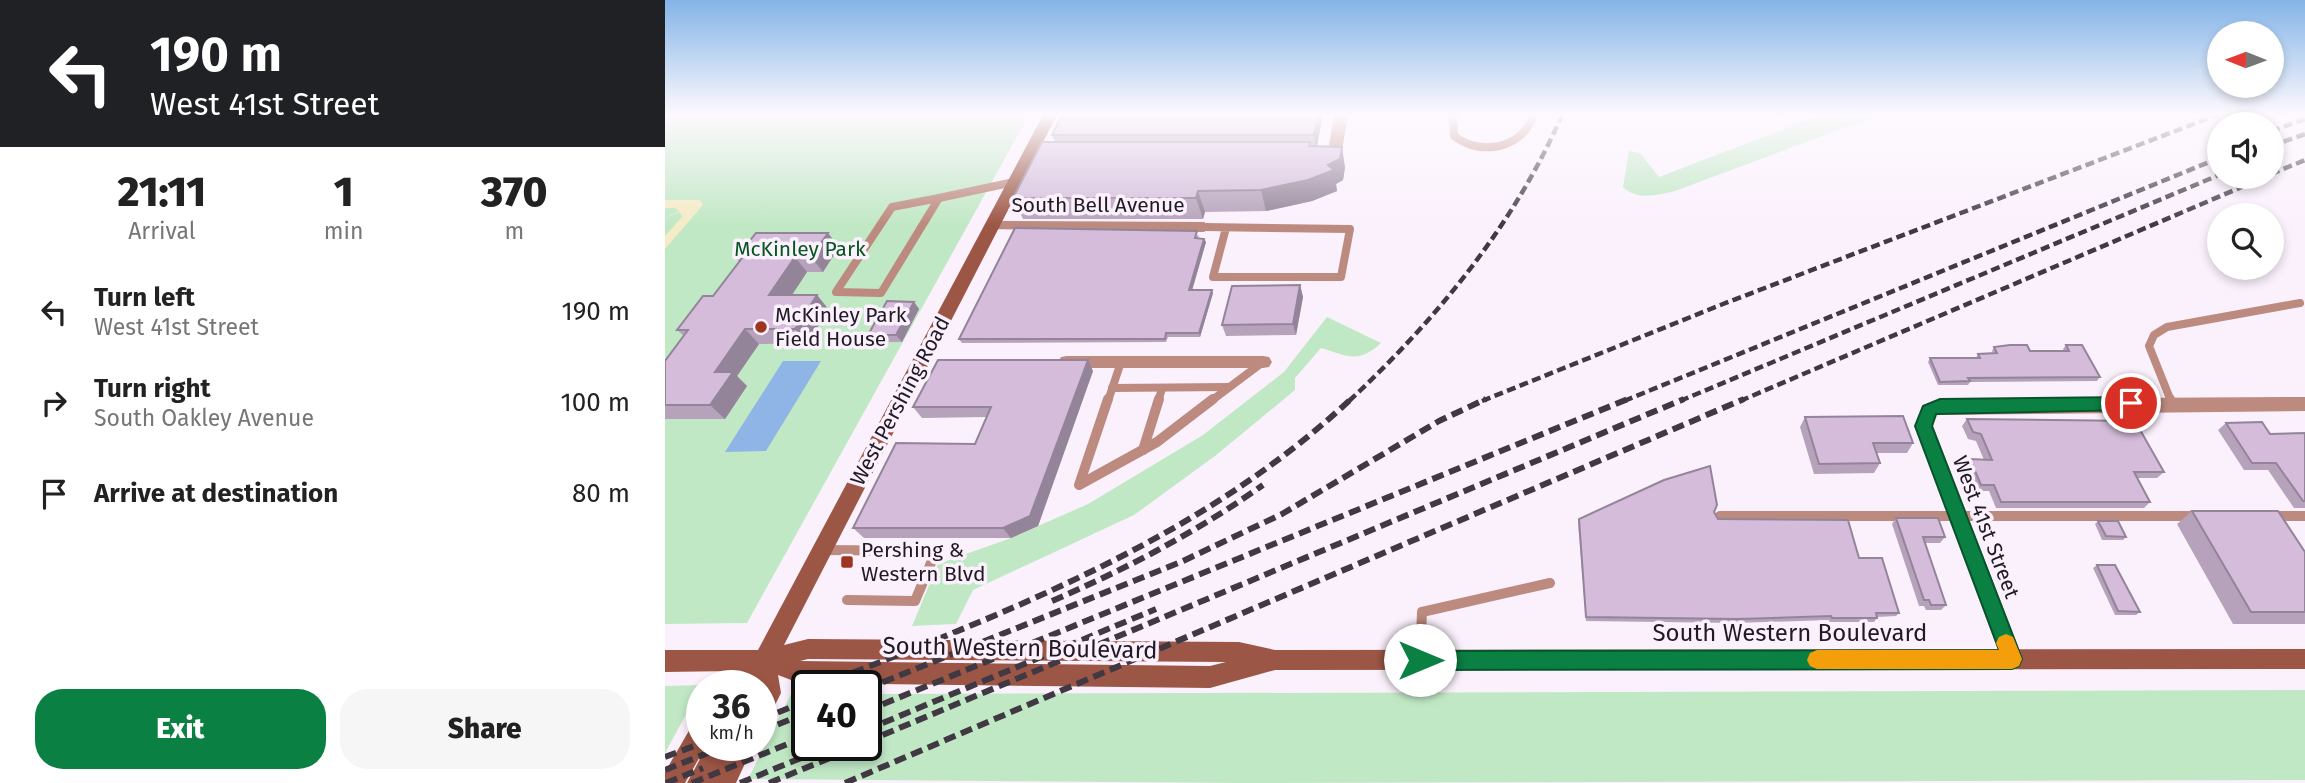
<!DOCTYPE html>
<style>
:root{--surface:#fff;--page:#f6f6f6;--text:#222;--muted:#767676;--accent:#0b8043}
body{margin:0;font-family:"Fira Sans",sans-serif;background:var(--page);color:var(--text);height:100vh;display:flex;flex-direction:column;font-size:26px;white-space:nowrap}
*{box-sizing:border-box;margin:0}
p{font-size:23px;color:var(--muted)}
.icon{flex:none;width:38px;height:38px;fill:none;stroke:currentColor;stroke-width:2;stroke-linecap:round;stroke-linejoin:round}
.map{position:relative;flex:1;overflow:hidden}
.sheet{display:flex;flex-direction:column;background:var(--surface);width:665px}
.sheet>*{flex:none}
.banner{background:#202124;color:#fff;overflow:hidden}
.needle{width:46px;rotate:271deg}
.fabs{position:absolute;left:1542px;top:21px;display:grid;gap:14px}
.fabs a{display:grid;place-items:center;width:77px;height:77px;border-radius:50%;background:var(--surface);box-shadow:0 4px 10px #0003;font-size:35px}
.speed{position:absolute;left:21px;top:670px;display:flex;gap:14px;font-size:35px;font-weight:700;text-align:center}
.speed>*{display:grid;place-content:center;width:91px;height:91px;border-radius:50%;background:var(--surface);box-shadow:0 4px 10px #0003;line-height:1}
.speed small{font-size:18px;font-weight:400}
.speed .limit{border:4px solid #111;border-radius:10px;background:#fff;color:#111}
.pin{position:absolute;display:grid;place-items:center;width:60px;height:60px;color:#fff;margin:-30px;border:4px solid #fff;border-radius:50%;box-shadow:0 2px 7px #0007}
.me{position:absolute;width:77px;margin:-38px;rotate:90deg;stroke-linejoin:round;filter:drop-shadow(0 0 5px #0008)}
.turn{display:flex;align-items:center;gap:24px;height:147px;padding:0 35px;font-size:32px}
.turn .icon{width:91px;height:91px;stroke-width:2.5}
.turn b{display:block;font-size:49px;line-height:60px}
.eta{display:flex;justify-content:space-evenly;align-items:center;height:119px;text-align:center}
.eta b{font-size:42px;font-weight:800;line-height:49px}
.cta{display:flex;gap:14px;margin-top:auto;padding:14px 35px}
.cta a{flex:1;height:80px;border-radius:28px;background:var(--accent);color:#fff;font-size:28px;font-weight:800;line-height:80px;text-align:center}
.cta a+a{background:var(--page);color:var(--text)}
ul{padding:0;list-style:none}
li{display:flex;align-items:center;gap:21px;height:91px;padding:0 35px}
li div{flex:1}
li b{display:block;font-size:26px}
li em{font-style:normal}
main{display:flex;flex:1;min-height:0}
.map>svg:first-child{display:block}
</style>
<main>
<section class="sheet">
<div class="banner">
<div class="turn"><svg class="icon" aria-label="left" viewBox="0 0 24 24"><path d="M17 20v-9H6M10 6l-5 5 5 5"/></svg><div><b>190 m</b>West 41st Street</div></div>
</div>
<div class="eta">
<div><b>21:11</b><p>Arrival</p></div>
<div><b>1</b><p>min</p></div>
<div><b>370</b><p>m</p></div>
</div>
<ul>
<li><svg class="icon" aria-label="left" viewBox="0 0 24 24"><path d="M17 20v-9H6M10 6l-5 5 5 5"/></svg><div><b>Turn left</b><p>West 41st Street</p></div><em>190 m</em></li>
<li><svg class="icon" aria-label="right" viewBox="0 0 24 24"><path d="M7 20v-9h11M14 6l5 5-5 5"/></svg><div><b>Turn right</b><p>South Oakley Avenue</p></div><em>100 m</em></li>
<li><svg class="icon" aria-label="arrive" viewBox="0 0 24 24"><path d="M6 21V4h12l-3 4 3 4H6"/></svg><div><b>Arrive at destination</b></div><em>80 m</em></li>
</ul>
<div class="cta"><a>Exit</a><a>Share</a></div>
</section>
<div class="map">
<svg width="1640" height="783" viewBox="0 0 1640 783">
<rect width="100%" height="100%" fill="#fbf1fd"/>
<!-- green -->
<g fill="#c1e8c5">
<polygon points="0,115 364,115 82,623 0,624"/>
<path d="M1156,115h66l-33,9 -179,67c-19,4 -37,10 -52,-4l6,-36 11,2 19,24z"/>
<path d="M662,317l54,26c-22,21 -34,13 -60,5l-26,30v12l-80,66 -81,59 -161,75 -17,34 -44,2 26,-62 73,-26 77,-34 115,-69 81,-63z"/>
<polygon points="37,685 0,753 0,686"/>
<polygon points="1640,690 1640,780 576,783 83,779 126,694 142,694 142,746 201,746 201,694"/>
</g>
<!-- sand -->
<polygon fill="#f5ebc6" points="0,200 35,200 38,205 0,249 0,236 17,217 15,212 0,218 14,211 10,208 0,208"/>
<!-- water -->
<polygon fill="#8eb5e5" points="118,361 156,361 101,451 60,452"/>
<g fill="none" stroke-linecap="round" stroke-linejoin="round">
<!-- lane-far1 -->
<g stroke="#bc8a7e" stroke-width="8">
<path d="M788,115l1,21c28,21 68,12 80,-21"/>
<polygon points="274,198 216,293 171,292 227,207"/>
<polyline points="274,198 349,182"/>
<polyline points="539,227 685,229 676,277 548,277 561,228"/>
<polyline points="447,388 564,387"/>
<polyline points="443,401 456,362"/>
<polyline points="493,401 497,389"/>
<polyline points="546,401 598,362"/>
<polyline points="1506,401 1484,346 1489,335 1502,327 1635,303"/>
</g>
<!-- lane -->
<g stroke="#bc8a7e" stroke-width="10">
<polyline points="443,399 414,485 492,442 548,399"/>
<polyline points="1505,399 1507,404"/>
<polyline points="478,450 494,399"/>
<polyline points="1055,516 1532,516"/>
<polyline points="1606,516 1640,516"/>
<polyline points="158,550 271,551 250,601 182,600"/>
<polyline points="755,660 757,612 885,583"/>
</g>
<!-- street -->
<g fill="#bc8a7e" fill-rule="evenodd">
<polygon points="669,115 683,115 676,156 669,160 652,159 652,153 663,152"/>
<polygon points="327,221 539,222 546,227 539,232 322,229 320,226 322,223"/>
<polygon points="402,356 598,356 604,357 607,362 604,367 598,368 402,368 396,367 393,362 396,357"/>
<polygon points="1640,397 1640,411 1272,415 1268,426 1358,659 1355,666 1347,669 1339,666 1250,426 1258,405 1275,399"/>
</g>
<!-- secondary -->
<g fill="#9c5645" fill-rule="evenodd">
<path d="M378,115h14l-273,530 24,-6 431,3 36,8 1030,-1v20l-1030,1 -65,18 -411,-5 -21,-8 3,18 -12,24 -8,3v-34h-41l3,-8 10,-7 -68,1v-22h93zM143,659l418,3 -16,4 -410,-5z"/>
<polygon points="37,719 37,746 41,746 20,783 0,783 0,772 29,722"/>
<polygon points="42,746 88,746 71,783 22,783"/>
</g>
<!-- rail-far1 -->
<g stroke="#403842" stroke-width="4.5" stroke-dasharray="9 4.5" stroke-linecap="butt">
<polyline points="1606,131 1640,119"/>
<polyline points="1606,146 1640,134"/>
<polyline points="1606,174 1640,160"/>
<path d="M684,401c87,-81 165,-176 213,-286"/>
<polyline points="817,401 1058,304 1552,115"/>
<polyline points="959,401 1554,158"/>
<polyline points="1015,401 1554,175"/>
<polyline points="1075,401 1600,177"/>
</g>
<!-- rail -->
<g stroke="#403842" stroke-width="6" stroke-dasharray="12 6" stroke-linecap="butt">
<path d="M387,601c74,-32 145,-69 211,-116"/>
<path d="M154,686c189,-74 381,-146 532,-287"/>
<polyline points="201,689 518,561 617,514 774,421 821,399"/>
<polyline points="201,711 963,399"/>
<polyline points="96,719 142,701"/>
<polyline points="201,730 491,609"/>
<polyline points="96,731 142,713"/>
<polyline points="201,742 1019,399"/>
<polyline points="0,757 37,743"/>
<polyline points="0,770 60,746"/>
<polyline points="1,783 38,768"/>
<polyline points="27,783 142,736"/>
<polyline points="75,783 165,746"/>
<polyline points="104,783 194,746"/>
<polyline points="180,783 1079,399"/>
</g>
</g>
<!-- wall -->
<g fill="#b6a2bb">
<polygon points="658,115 652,146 680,167 678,180 671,184 672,191 647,201 601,211 540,212 538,219 358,219 348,198 390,142 387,135"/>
<polygon points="534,235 533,238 539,239 541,242 527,290 548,293 535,337 503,337 501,342 297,343 294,339"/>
<polygon points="174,247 158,272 142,272 127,295 152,295 164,310 142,343 94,344 72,376 82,386 60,419 0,419 0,361 19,336 12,330 48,296 74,262 71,258"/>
<polygon points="635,285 638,297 631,335 561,336 557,325"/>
<polygon points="249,302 254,309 237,342 209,342 203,335"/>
<polygon points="1401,345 1435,377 1432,381 1305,382 1303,385 1273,385 1263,362 1265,358 1311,358 1313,354 1328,353 1327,351 1329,347 1365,351 1399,351 1398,349"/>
<polygon points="428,371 373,526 346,538 199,538 188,528 310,444 322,417 257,418 248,407"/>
<polygon points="1140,417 1248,443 1242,453 1211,453 1215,463 1209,473 1149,474 1135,427"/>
<polygon points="1302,419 1499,472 1492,478 1473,478 1485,502 1479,508 1331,508 1324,491 1311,491 1300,466 1305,459 1319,460 1311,441 1303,439 1297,426"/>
<polygon points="1561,423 1605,434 1640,433 1640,508 1629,508 1603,470 1579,470 1553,430"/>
<polygon points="1527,511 1640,552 1640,624 1568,624 1512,524"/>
<polygon points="1049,513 1053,519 1234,613 1231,616 1212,617 1212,618 1209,622 1164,622 1164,620 1070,623 921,621 913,523 914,519"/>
<polygon points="1231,518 1280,537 1275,543 1260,543 1281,605 1276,610 1261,610 1259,606 1254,606 1227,524"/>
<polygon points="1433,521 1461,537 1458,540 1437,540 1430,524"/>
<polygon points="1432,565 1475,612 1471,615 1450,615 1428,568"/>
</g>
<!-- shaded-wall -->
<g fill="#948499">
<polygon points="653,115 658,115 651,149 649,135"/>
<polygon points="677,147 680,167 678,180 671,184 672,191 647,201 601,211 596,190 663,165"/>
<polygon points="533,191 540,212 538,219 531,198"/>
<polygon points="163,233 174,247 158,272 146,257"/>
<polygon points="539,239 541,242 526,294 524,290"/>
<polygon points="130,257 142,272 117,310 104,295"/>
<polygon points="635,285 638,297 631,335 628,324"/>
<polygon points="547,290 548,293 535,337 534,333"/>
<polygon points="152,295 164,310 142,343 130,329"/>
<polygon points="249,302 254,309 237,342 231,335"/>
<polygon points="80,329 94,344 72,376 82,386 60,419 45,405 50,372"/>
<polygon points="423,360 428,371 373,526 346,538 338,528"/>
</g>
<!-- building -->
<g fill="#d4bcda" stroke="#948499" stroke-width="2">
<polygon points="397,115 653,115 649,135 387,135"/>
<polygon points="377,142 645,142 644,146 677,147 675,159 663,165 669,170 643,180 596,190 533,191 531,198 348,198"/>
<polygon points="350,228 532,231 530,238 539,239 524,290 547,290 534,333 501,333 500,339 294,339"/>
<polygon points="91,233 163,233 146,257 130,257 104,295 152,295 130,329 80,329 50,372 68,372 45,405 0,405 0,361 23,330 12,330 38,296 48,296 77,258 71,258"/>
<polygon points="635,285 628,324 557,325 567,286"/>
<polygon points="222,301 249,302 231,335 203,335"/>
<polygon points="1345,345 1362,345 1365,351 1404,351 1401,345 1417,345 1435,377 1303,378 1305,381 1275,382 1265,358 1315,358 1313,354 1332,353 1329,347"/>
<polygon points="273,360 423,360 365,516 338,528 188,528 231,443 310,444 326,407 248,407"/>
<polygon points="1238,416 1248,443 1208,443 1215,463 1154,464 1140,417"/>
<polygon points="1302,419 1470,421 1499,472 1469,472 1485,502 1336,502 1329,485 1316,485 1305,459 1327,460 1316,434 1308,432"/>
<polygon points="1597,422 1605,434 1640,433 1640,501 1638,501 1611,463 1587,463 1561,423"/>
<polygon points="1045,466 1052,505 1049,512 1053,519 1183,520 1194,558 1217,558 1234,613 1211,613 1212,618 1167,618 1166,616 1072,619 921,617 914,519 999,480"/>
<polygon points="1527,511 1613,511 1640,552 1640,612 1586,612"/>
<polygon points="1231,518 1273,518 1280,537 1258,537 1281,605 1266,605 1264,600 1259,600"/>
<polygon points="1433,521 1453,521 1461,537 1441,536"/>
<polygon points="1432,565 1450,565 1475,612 1453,611"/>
</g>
<!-- sky -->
<linearGradient id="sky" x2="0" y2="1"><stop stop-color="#84b4e7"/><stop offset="0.51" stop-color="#fdf9fe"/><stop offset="1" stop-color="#fdf9fe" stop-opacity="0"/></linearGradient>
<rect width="1640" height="225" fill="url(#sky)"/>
<!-- route -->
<polygon fill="#0b8043" stroke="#07532c" stroke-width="2" points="1466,397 1474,403 1466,410 1271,414 1267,426 1357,659 1354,666 1347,669 755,670 748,667 745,660 748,653 755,651 1334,650 1250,426 1258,406 1275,399"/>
<!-- slow -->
<polygon fill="#f59e0b" points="1341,634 1348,637 1357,659 1354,666 1347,669 1152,669 1145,666 1142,660 1145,653 1152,650 1334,650 1331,643 1334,637"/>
<!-- markers -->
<g fill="#9e3521" stroke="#fbf1fd" stroke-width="2.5">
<circle cx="96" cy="327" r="7"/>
<rect x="175" y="555" width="14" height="14" rx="3.5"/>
</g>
<g text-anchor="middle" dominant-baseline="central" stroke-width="7" stroke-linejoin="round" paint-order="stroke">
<!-- street labels -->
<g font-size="21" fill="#211923" stroke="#fbf1fd">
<text x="433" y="205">South Bell Avenue</text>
<text transform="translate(235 401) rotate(-62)">West Pershing Road</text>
<text transform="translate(1321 527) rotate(69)">West 41st Street</text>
</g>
<!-- park labels -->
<g font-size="21" fill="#065620" stroke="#fbf1fd">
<text x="135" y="249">McKinley Park</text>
</g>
<!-- poi labels -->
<g font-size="21" fill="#211923" stroke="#fbf1fd" text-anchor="start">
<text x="110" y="315">McKinley Park<tspan x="110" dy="24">Field House</tspan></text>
<text x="196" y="550">Pershing &amp;<tspan x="196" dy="24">Western Blvd</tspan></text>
</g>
<!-- near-street labels -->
<g font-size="24" fill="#211923" stroke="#fbf1fd">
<text x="1125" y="633">South Western Boulevard</text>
<text transform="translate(355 648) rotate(1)">South Western Boulevard</text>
</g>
</g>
</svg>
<div class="fabs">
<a><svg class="needle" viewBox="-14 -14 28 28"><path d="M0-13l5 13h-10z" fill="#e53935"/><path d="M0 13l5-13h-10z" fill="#767676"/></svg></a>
<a><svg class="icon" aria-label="sound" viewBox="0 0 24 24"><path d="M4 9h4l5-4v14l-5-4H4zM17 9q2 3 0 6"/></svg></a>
<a><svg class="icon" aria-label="search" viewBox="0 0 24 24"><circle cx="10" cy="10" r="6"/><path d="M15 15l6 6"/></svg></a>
</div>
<div class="speed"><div>36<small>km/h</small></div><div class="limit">40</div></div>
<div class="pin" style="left:1466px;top:403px;background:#d93025"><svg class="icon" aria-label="arrive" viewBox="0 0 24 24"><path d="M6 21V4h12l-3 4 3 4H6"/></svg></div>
<svg class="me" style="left:755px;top:660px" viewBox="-20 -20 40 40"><circle r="19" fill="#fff"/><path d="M0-13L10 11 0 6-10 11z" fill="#0b8043"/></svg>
</div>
</main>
